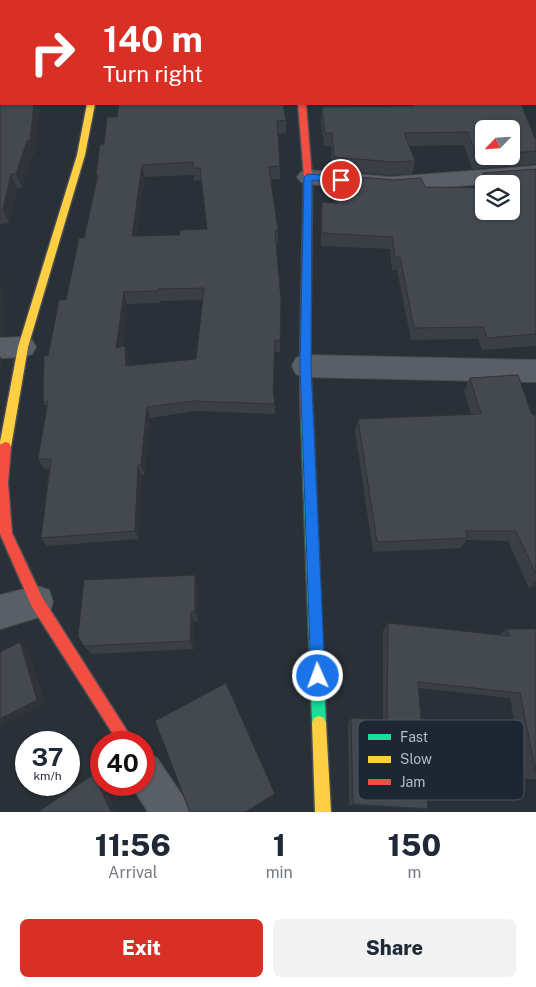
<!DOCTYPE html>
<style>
:root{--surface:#fff;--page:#f2f2f3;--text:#1f2937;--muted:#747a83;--accent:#d93025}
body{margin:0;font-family:"Public Sans",sans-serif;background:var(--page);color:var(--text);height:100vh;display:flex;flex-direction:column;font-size:19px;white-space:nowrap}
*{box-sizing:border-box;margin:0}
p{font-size:16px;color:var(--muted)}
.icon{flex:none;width:28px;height:28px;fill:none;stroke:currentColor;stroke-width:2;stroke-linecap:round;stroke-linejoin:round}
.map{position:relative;height:812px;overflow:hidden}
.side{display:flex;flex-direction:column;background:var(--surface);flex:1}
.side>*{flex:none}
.guide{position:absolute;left:0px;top:0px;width:536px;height:105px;box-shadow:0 1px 4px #0004;background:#d93025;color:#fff;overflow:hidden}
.needle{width:32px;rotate:245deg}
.controls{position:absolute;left:475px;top:120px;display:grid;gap:10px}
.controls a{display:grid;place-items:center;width:45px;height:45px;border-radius:8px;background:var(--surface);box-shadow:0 1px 4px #0004;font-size:25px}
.speed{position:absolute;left:15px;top:731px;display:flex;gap:10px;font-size:25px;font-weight:700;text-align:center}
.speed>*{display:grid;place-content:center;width:65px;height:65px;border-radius:50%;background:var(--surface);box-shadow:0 1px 4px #0004;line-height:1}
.speed small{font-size:12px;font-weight:400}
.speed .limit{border:8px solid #d22;background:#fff;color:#111}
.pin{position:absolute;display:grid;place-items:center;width:42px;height:42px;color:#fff;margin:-21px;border:2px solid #fff;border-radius:50%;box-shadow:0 1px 5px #0007}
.me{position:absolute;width:55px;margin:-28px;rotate:358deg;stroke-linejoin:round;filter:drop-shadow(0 0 4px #0008)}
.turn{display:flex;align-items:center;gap:18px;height:105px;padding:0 20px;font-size:22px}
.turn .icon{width:65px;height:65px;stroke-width:2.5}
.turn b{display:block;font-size:35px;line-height:42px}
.eta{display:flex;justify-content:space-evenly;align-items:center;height:85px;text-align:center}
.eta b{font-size:30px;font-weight:800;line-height:35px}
.action{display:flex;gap:10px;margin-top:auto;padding:10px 20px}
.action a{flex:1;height:58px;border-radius:8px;background:var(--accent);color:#fff;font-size:20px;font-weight:800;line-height:58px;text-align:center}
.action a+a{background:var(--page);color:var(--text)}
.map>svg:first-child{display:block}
</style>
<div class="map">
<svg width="536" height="812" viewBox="0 0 536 812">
<rect width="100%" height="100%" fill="#2a3038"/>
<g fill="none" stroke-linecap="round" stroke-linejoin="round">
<defs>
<g id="street">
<rect x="0" y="21" width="1" height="10"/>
<polygon points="536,166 536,180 391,191 308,184 301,182 297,177 301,172 308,170 391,177"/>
<polygon points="23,337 32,340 36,347 32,354 23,357 0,358 0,338"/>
<polygon points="305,355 536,360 536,382 305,377 296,374 292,366 296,358"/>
<polygon points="37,586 49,590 53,602 49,614 0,629 0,595"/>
<polygon points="144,752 157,758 184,798 189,812 148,812 131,785 144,785"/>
</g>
<polygon id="fast" points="307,413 311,415 313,418 326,723 324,728 319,730 314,728 312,723 301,418 303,415"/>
<g id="slow">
<polygon points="87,104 95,104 85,155 28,347 11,447 9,451 5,452 1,451 0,442 18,347 77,155"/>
<polygon points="319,716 324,718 326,723 331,812 315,812 312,723 314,718"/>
</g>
<g id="jam">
<polygon points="298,104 306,104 312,177 310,366 313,418 311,421 307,423 303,421 301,418 300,366 304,177"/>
<polygon points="5,442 9,443 11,447 8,483 12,533 42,597 131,737 133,742 118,742 32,607 0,534 0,445"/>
</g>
</defs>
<!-- street casing -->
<use href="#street" stroke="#484c53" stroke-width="2"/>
<!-- fast casing -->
<use href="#fast" stroke="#484c53" stroke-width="3"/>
<!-- slow casing -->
<use href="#slow" stroke="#484c53" stroke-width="3"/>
<!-- jam casing -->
<use href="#jam" stroke="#484c53" stroke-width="3"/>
<!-- street -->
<use href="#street" fill="#5a5e66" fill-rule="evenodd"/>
<!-- fast -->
<use href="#fast" fill="#16e098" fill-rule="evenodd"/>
<!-- slow -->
<use href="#slow" fill="#ffcf43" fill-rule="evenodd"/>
<!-- jam -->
<use href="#jam" fill="#f24e42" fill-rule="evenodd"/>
</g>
<!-- wall -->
<g fill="#3a3f45" fill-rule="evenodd">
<polygon points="0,0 83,0 83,1 1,1 1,20 0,20"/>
<polygon points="386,0 519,0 519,1 387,1"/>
<polygon points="0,50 35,154 32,155 22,188 17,188 9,223 0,224"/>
<polygon points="535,62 536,64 536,91 535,91"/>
<path d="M408,104h113l14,34h1v26l-64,5 -8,-24 -55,1 6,15 -3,13 -21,1 -59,-5 -1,-24h-7l-3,-25 1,-14 86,-1zM484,129h27v27h-27z"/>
<path d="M117,117l169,3v13l-8,1 2,32v13h-9l7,52v12h-2l5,57 -1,52h-5l-2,40 2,12v10l-79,-3 -46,7 -5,57h-4l-2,64 -92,7 -6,-8 8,-69h-5l-6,-10 9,-51 -4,-6 5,-46 18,-56 18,-62 13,-60 -1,-3 8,-31zM194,175v6l7,-1 6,49 -27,6 -44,1 9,-59zM203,300l-7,59 -67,7v-8l-4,-12 -3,1 5,-43 33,-1v-2z"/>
<path d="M536,169v177l-54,4 -4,-11 -67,1 -14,-70h-5l-2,-21 -69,-3v-31l1,-13 12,1 -1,-15 2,-13 90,12 54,1 -1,-2 5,-13zM484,184h27l-27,27z"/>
<polygon points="470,378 532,415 536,415 536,586 529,588 508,541 466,540 461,548 373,552 355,431 358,419 471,414 464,391"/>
<polygon points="198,585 198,621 194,621 194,649 92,654 84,646"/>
<polygon points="388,623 499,635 507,629 536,629 536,779 525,779 510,698 418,688 428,809 421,809 349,805 348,723 351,718 383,720 383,631"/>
</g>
<!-- shaded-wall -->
<g fill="#303338">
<polygon points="34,104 41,104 35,154 32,155 22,188 16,174"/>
<polygon points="142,165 145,177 134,249 132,236"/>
<polygon points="11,174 17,188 9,223 3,210"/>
<polygon points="0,282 3,288 4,336 0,337"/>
<polygon points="124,292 127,304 120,359 116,348"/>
<polygon points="125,346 129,358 130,378 126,366"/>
<polygon points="0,356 2,360 0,375"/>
<polygon points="147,407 150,418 145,475 141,465"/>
<polygon points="138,465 141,475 139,539 135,531"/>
<polygon points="195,575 198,585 198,621 195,612"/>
<polygon points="536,581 536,586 529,588"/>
<polygon points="191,612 194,621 194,649 190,641"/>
<polygon points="20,642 28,648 45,704 0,727 0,719"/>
<polygon points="94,774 100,776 101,778 101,785 104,785 116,812 111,812"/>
<polygon points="275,794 275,795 247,812 245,812"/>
</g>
<!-- building -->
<g fill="#444950" stroke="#303338" fill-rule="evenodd">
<polygon points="0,0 78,0 78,1 1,1 1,6 0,6"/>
<polygon points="136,0 191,0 191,1 135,1"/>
<rect x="249" y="0" width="72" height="1"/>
<rect x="393" y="0" width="103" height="1"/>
<polygon points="0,50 1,50 1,104 34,104 30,140 27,141 16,174 11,174 3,210 0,210"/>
<polygon points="535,62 536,64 536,78 535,78"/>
<path d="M119,104h164l3,16 -9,1 3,45 -11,1 9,64h-3l6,69 -1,41 -5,-1 -2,50 2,14 -81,-3 -47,6 -6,58h-3l-3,66 -94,7 10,-79h-13l10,-58 -5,1 1,-46h4l11,-56h7l13,-62h5l14,-63h-2l4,-31h4l3,-27h10zM193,162v6h7l7,61 -27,1v5l-48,1 10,-71zM204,288l-8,71 -70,7 -1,-20 -9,2 8,-56 34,-1v-2z"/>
<polygon points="413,104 521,104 535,138 536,138 536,151 511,153 511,129 484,129 484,155 476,156 468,132 404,133 415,161 393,162 334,157 332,133 325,133 322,107 414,106"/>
<polygon points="536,169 536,334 487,338 483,327 414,328 400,257 395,257 392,237 322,233 322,202 337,203 335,175 394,180 421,178 425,187 484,188 484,211 511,211 511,184 486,184 483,173"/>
<polygon points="518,375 532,415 536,415 536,574 516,531 466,531 467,538 377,542 358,419 481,414 470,378"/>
<polygon points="195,575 195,612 191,612 190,641 84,646 78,636 84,580"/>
<polygon points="388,623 509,636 507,629 536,629 536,773 520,693 418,682 428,809 353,804 351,718 387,720"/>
<polygon points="20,642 37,700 0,719 0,652"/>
<polygon points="226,683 275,794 245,812 190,812 155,721"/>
<polygon points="94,774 111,812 38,812"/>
</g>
<!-- route -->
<polygon fill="#1a73e8" stroke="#114b97" points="308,174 341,177 346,180 341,183 312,180 311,366 325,676 323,681 318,684 313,681 311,676 300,366 304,177"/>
<!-- legend -->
<rect x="358" y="720" width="166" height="80" rx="8" fill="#1d2633" stroke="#4a5360" stroke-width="1"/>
<rect x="368" y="734" width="23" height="6" fill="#16e098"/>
<rect x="368" y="756" width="23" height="7" fill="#ffcf43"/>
<rect x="368" y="779" width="23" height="6" fill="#f24e42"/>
<g font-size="14" fill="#b4bcc9">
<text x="400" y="742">Fast</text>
<text x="400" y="764">Slow</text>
<text x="400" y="787">Jam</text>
</g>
</svg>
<div class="controls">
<a><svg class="needle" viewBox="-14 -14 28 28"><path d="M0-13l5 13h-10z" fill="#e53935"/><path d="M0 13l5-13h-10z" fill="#747a83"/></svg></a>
<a><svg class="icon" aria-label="layers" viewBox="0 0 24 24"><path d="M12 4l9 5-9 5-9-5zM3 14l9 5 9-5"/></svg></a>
</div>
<div class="speed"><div>37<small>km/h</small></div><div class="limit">40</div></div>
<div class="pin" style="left:341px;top:180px;background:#d93025"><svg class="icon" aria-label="arrive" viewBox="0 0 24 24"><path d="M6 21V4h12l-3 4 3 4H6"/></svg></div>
<svg class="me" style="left:318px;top:676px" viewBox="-20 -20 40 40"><circle r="17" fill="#1a73e8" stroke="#fff" stroke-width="3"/><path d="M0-11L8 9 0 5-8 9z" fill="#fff"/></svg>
<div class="guide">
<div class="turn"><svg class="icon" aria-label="right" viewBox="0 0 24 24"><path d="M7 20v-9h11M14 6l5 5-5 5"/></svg><div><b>140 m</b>Turn right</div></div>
</div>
</div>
<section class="side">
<div class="eta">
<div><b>11:56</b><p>Arrival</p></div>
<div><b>1</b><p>min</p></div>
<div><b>150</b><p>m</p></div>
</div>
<div class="action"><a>Exit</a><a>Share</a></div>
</section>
